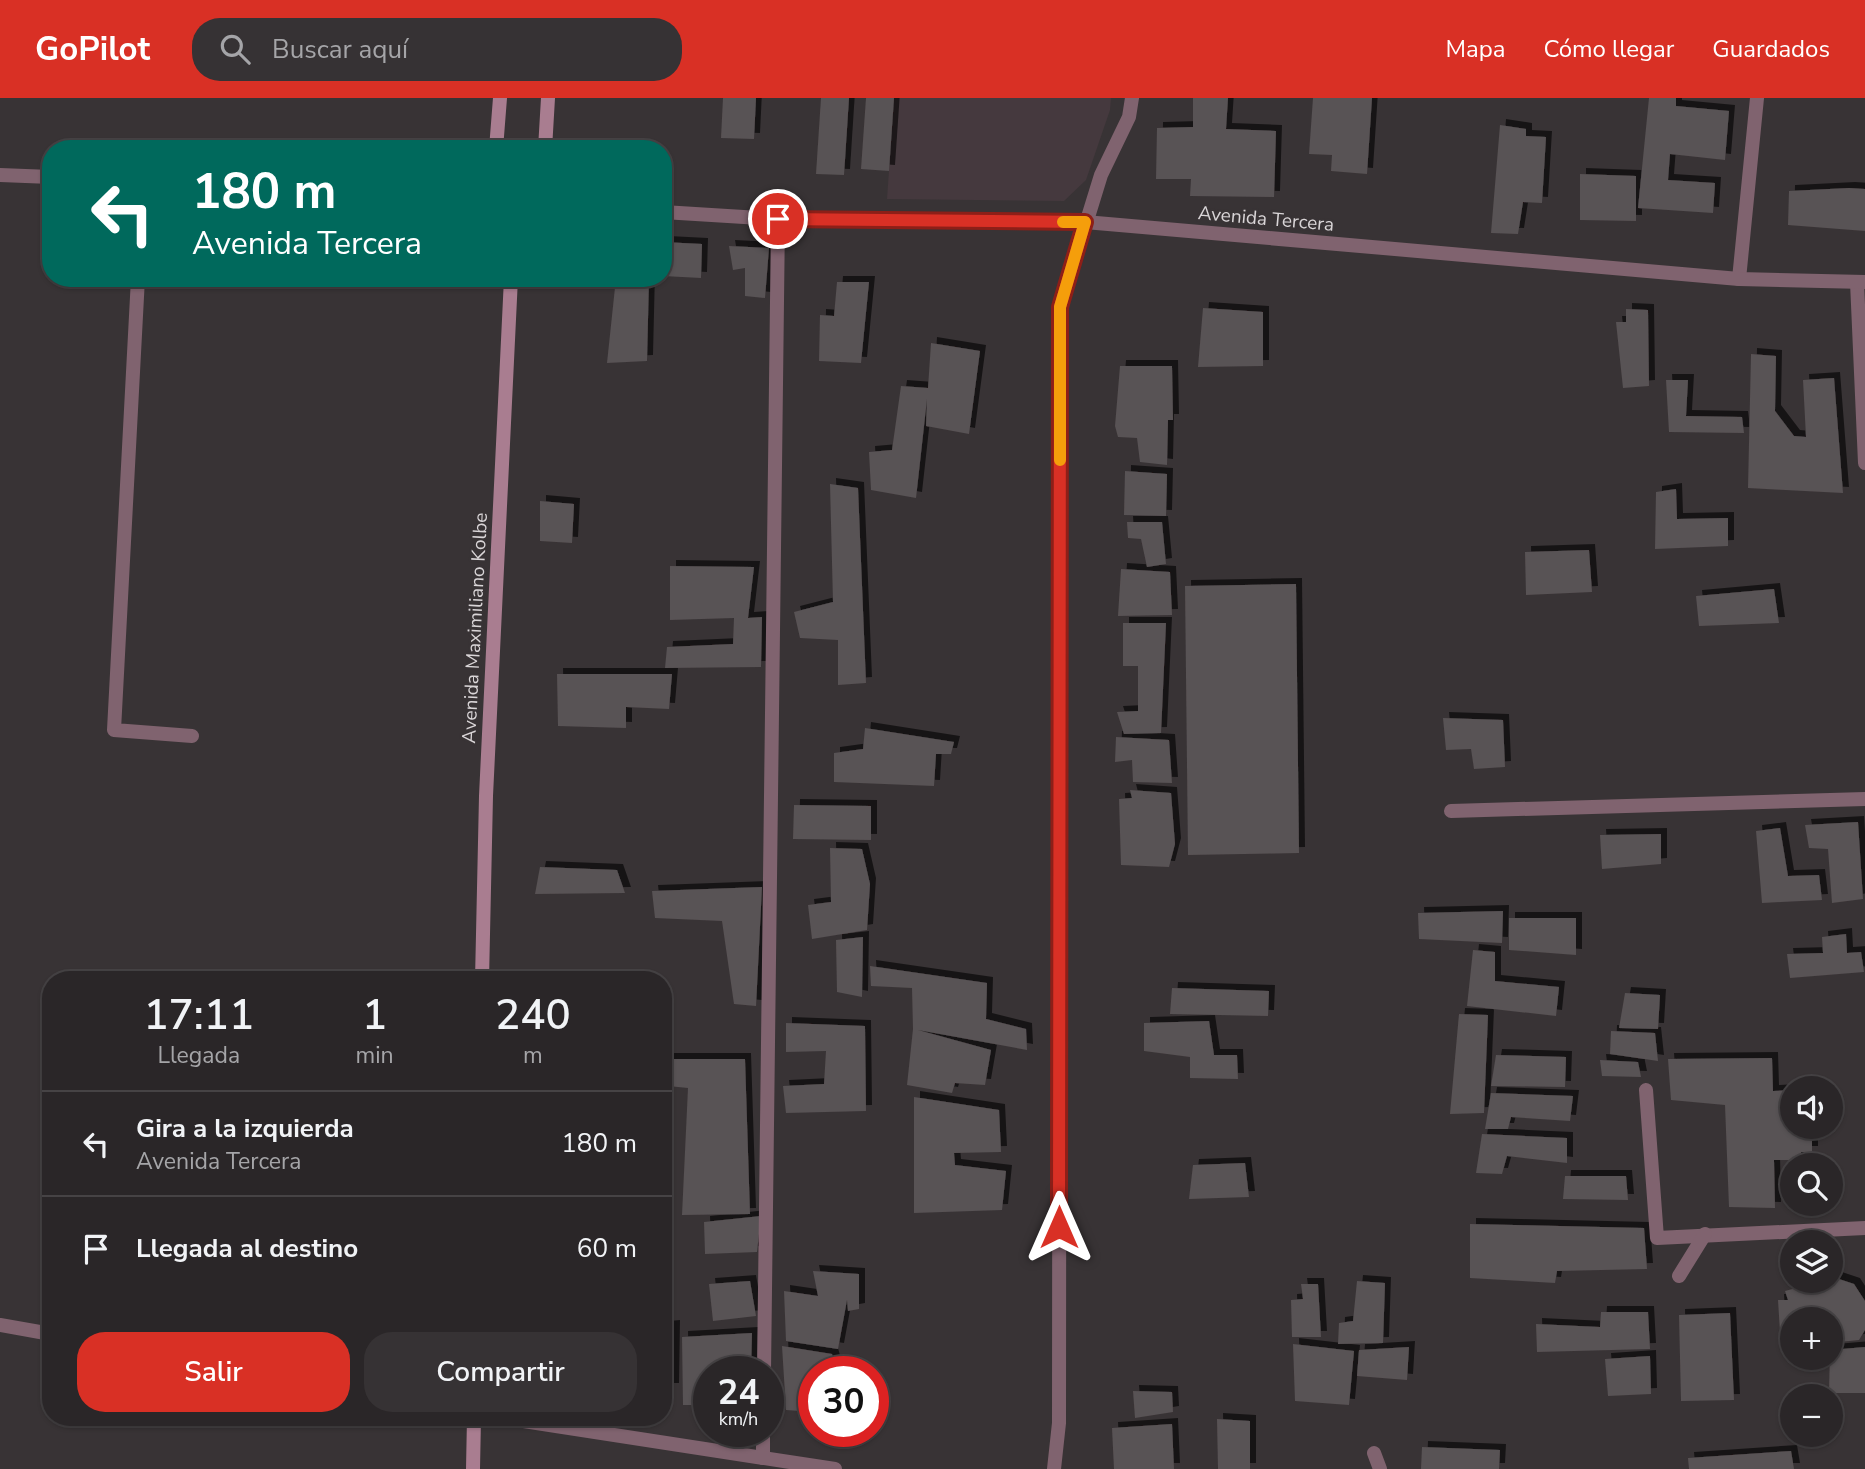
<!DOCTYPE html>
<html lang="es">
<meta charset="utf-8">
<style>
:root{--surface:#2a2628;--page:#363234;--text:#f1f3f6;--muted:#a5a5a8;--line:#464345;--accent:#d93025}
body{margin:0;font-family:"Nunito Sans",sans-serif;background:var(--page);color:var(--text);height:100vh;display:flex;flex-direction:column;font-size:26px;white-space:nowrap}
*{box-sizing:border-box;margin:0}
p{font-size:23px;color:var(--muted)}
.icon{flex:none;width:38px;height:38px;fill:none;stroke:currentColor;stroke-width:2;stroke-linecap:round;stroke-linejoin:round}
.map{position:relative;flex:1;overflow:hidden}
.details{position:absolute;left:42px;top:873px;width:630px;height:455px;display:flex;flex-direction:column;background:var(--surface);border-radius:28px;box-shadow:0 2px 5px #0004,0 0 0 2px var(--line)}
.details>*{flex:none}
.banner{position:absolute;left:42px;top:42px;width:630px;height:147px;border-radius:28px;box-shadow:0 2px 5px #0004,0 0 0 2px var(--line);background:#00695c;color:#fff;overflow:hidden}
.buttons{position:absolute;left:1780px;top:978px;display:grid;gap:14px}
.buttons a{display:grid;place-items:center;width:63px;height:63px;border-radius:50%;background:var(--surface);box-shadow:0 2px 5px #0004,0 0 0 2px var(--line);font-size:35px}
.speed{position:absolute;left:693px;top:1258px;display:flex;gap:14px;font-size:35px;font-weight:700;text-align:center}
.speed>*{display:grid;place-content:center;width:91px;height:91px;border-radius:50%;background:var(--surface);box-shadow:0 2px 5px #0004,0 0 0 2px var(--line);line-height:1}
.speed small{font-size:18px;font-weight:400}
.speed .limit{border:10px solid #d22;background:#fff;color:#111}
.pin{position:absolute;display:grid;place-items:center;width:60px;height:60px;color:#fff;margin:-30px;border:4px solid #fff;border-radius:50%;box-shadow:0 2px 7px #0007}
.me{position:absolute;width:77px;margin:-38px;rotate:0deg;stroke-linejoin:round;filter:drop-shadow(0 0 5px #0008)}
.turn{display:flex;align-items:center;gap:24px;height:147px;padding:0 35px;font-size:32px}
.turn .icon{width:91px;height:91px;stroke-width:2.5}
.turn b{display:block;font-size:49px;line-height:60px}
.eta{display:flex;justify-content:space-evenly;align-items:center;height:119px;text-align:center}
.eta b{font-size:42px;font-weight:600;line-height:49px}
.primary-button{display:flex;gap:14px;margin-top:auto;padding:14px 35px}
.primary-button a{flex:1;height:80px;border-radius:28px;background:var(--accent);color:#fff;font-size:28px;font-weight:600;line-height:80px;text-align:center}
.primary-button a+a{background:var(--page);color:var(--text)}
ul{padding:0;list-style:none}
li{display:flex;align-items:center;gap:21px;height:105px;padding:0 35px;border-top:2px solid var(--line)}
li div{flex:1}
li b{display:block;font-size:26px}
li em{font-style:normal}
header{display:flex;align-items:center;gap:42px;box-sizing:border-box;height:98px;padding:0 35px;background:var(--accent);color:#fff}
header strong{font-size:33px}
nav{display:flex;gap:38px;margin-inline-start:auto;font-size:24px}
.search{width:490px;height:63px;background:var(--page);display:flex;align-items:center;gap:18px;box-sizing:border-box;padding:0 24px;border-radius:28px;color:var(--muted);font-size:26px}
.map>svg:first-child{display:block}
</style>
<header>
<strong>GoPilot</strong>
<div class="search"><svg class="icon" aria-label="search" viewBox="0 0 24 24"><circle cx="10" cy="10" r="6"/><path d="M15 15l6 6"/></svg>Buscar aquí</div>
<nav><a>Mapa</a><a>Cómo llegar</a><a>Guardados</a></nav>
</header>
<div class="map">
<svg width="1865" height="1371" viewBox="0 0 1865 1371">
<defs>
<filter id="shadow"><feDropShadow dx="6" dy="-6" stdDeviation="0" flood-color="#0009"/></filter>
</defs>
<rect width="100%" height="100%" fill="#383335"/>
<!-- built -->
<polygon fill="#45393e" points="894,0 1111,0 1110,12 1086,82 1064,103 887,101"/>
<!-- building -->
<g fill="#585254" filter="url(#shadow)">
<polygon points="723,0 756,0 754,41 721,40"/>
<polygon points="821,0 849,0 844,77 816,76"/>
<polygon points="866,0 894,0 889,73 861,71"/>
<polygon points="1193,0 1228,0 1226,31 1276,33 1274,99 1190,98 1191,81 1156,81 1157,30 1193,29"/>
<polygon points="1313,0 1372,0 1367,76 1331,73 1332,57 1309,56"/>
<polygon points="1649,0 1676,0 1676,8 1729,13 1725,62 1670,56 1668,82 1715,85 1713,115 1638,110"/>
<polygon points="1500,27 1526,31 1526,38 1546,39 1542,105 1523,104 1518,136 1491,135"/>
<polygon points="1580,76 1636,78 1636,123 1580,122"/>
<polygon points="1849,90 1865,91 1865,133 1788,127 1789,93"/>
<polygon points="663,144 702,146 701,180 663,178"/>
<polygon points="729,148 769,150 765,200 745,198 745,170 733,172"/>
<polygon points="616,180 649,180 647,263 607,265"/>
<polygon points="837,184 869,184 861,265 819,263 820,217 834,218"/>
<polygon points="1203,210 1263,214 1263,268 1198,269"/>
<polygon points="1626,211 1648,212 1649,288 1623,290 1616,224 1626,224"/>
<polygon points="931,245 980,253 969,336 926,328 927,301 916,400 871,392 869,354 892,352 901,288 928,290"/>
<polygon points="1751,256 1776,258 1775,313 1794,338 1806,339 1803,282 1834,280 1843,395 1748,390"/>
<polygon points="1120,268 1172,268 1173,322 1168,322 1167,367 1140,364 1137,340 1118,339 1115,328"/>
<polygon points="1666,282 1688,282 1686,318 1742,319 1744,335 1669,334"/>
<polygon points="1125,373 1167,376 1166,418 1124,417"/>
<polygon points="830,386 858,390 866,585 838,587 838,542 800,540 794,514 833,504"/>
<polygon points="1676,391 1677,421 1728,420 1728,448 1655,451 1656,394"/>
<polygon points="540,403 574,406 572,445 540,443"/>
<polygon points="1127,424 1162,424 1166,466 1147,469 1141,441 1128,440"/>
<polygon points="1589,452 1592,494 1526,497 1525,454"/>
<polygon points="670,468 754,469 748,520 762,519 761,569 665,570 667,549 733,546 734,520 670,522"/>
<polygon points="1121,471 1170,474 1172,517 1118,518"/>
<polygon points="1296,486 1299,755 1188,757 1185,488"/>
<polygon points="1774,491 1779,525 1699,528 1696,498"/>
<polygon points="1123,525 1166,525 1161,635 1124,636 1117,614 1138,613 1138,568 1123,568"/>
<polygon points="557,576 672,576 669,611 626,609 626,630 558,628"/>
<polygon points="1443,620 1503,622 1505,669 1474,671 1471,651 1446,652"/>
<polygon points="865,630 954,644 951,656 936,656 934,688 834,684 834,655 863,651"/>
<polygon points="1116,639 1169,642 1172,685 1133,684 1132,662 1115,664"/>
<polygon points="1130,692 1171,695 1175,746 1169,769 1121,767 1119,701 1132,700"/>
<polygon points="794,707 871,708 871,742 793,741"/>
<polygon points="1858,724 1863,801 1832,805 1828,751 1809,750 1805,727"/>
<polygon points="1780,730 1788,778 1819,777 1822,802 1762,805 1756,733"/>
<polygon points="1661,736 1661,766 1602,771 1600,737"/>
<polygon points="830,750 862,751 870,786 867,832 812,841 808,807 831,804"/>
<polygon points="540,769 617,772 625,795 535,796"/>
<polygon points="762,789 756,908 734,906 722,823 655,820 652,793"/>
<polygon points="1503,813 1502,845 1419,841 1418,815"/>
<polygon points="1509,820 1576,820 1576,857 1509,852"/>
<polygon points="1846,836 1847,855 1861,854 1864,874 1790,880 1787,856 1823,855 1822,839"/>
<polygon points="863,839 862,899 837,894 836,842"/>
<polygon points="1473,852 1495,854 1495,883 1559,889 1556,918 1467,908"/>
<polygon points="870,868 987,885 986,921 1026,931 1027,952 918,932 991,952 985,987 955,985 952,995 907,987 913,931 912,890 871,888"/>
<polygon points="1172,890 1269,893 1268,918 1170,916"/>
<polygon points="1625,895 1660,897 1658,931 1619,930"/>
<polygon points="1459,916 1488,917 1484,1015 1450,1016"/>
<polygon points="1209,923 1214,957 1237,957 1238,981 1190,980 1190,959 1144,953 1144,925"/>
<polygon points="786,925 865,928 866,1013 786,1015 783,988 824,986 826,953 786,954"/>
<polygon points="1611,933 1655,935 1658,963 1610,956"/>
<polygon points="1496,957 1566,959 1565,989 1491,988"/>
<polygon points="1772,960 1773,993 1792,992 1792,1029 1801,1029 1801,1041 1812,1041 1812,1054 1801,1054 1802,1062 1774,1062 1775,1110 1729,1109 1725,1007 1671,1002 1668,961"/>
<polygon points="668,961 745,961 750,1116 682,1117 688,990 668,988"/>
<polygon points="1600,962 1638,964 1641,979 1602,978"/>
<polygon points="1491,995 1573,998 1570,1023 1511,1019 1508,1031 1485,1031"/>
<polygon points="914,999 999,1012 1001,1054 954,1055 955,1067 1006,1073 1002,1112 914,1115"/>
<polygon points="1482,1036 1567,1040 1567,1065 1507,1058 1502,1076 1476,1075"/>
<polygon points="1245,1065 1249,1099 1189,1101 1193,1067"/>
<polygon points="1565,1078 1626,1078 1628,1102 1563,1101"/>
<polygon points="761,1118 757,1154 705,1156 704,1124"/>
<polygon points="1470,1126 1644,1130 1647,1171 1557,1173 1555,1185 1470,1180"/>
<polygon points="813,1173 859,1176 859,1211 848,1213 847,1202 838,1251 786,1243 784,1193 818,1198"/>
<polygon points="1830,1178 1854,1186 1865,1203 1865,1232 1859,1242 1830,1245 1830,1222 1792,1222 1792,1249 1781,1250 1778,1202 1788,1202 1785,1193 1796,1190 1795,1183 1830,1183"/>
<polygon points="750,1183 756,1218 713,1223 709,1186"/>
<polygon points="1357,1183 1385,1185 1383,1245 1338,1246 1339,1225 1353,1223"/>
<polygon points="1301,1186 1318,1186 1321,1239 1292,1239 1291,1202 1303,1201"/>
<polygon points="1601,1214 1648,1214 1650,1251 1537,1254 1536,1226 1600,1229"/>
<polygon points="1730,1215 1734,1302 1681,1303 1679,1217"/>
<polygon points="674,1228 673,1291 663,1291 663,1229"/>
<polygon points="752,1235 751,1274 709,1274 709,1307 683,1307 682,1239"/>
<polygon points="1293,1246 1354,1253 1349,1307 1295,1303"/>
<polygon points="782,1248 832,1256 835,1267 851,1269 852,1274 814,1274 814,1314 786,1312"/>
<polygon points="1409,1249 1407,1282 1357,1278 1359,1252"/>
<polygon points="1865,1249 1865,1295 1829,1295 1830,1252"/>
<polygon points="1650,1258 1651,1296 1608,1298 1605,1261"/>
<polygon points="1133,1293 1172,1294 1173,1314 1135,1320"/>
<polygon points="1217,1321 1250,1323 1250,1371 1218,1371"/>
<polygon points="1172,1326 1174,1371 1114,1371 1112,1330"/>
<polygon points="1422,1349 1500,1352 1499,1371 1421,1371"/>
<polygon points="1791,1353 1794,1371 1689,1371 1688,1360"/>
</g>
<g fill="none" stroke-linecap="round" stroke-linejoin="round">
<!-- service -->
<g stroke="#80636f" stroke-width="14">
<polyline points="138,180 114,632 192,638"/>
<polyline points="764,1274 778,121"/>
<polyline points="1374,1355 1380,1371"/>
<polyline points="763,1360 763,1334"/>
</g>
<!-- minor -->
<g stroke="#80636f" stroke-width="14">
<polyline points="1739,181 1757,0"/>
<polyline points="1857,184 1865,365"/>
<polyline points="1451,713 1865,701"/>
<polyline points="1646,992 1657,1140 1865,1130"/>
<polyline points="1679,1178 1705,1136"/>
<polyline points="0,1227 51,1236"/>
<polyline points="504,1320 835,1371"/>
<polyline points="1054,1371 1059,1325 1060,210 1101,77 1129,19 1132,0"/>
</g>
<!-- tertiary -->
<g stroke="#80636f" stroke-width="14">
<polyline points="0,77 51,79"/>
<polyline points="663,114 778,121 1085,124 1739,181 1865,184"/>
</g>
<!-- secondary -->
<g stroke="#a97d90" stroke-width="14">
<polyline points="496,51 500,0"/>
<polyline points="545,51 548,0"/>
<polyline points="482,882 486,698 511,180"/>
<polyline points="473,1371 474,1320"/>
</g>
</g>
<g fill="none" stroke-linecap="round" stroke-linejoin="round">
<defs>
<polyline id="route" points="778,121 1085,124 1060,209 1059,1129"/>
</defs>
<!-- route casing -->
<use href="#route" stroke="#8d1f18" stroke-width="18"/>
<!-- route -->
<use href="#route" stroke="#d93025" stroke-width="12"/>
<!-- slow -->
<polyline stroke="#f59e0b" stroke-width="12" points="1060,362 1060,209 1085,124 1063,124"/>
</g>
<g text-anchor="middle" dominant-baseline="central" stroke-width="5" stroke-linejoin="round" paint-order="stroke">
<!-- street labels -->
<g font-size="19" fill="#d9d5d7" stroke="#383335">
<text transform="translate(1266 121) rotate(5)">Avenida Tercera</text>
<text transform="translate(475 530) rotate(-87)">Avenida Maximiliano Kolbe</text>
</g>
</g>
</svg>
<div class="buttons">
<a><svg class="icon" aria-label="sound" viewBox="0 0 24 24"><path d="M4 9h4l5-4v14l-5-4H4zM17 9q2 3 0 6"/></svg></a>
<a><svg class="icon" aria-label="search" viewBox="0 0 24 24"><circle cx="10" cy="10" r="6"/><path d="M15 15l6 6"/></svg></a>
<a><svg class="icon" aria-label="layers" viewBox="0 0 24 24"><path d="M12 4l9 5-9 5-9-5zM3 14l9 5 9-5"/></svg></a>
<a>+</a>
<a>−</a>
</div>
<div class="speed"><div>24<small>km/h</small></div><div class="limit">30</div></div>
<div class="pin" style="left:778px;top:121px;background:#d93025"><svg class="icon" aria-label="arrive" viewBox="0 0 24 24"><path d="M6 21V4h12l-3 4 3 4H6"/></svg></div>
<svg class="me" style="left:1059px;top:1129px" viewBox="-20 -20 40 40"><path d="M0-17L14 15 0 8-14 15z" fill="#d93025" stroke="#fff" stroke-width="4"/></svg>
<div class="banner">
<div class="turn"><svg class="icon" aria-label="left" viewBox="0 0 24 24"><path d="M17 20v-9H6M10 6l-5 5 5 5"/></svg><div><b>180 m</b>Avenida Tercera</div></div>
</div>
<section class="details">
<div class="eta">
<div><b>17:11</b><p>Llegada</p></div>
<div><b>1</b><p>min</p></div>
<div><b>240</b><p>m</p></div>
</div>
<ul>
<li><svg class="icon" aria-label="left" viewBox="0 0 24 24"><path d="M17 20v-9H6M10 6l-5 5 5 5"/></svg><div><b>Gira a la izquierda</b><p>Avenida Tercera</p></div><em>180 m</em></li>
<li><svg class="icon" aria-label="arrive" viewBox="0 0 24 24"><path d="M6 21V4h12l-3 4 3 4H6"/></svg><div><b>Llegada al destino</b></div><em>60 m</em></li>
</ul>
<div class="primary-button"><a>Salir</a><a>Compartir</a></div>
</section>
</div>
